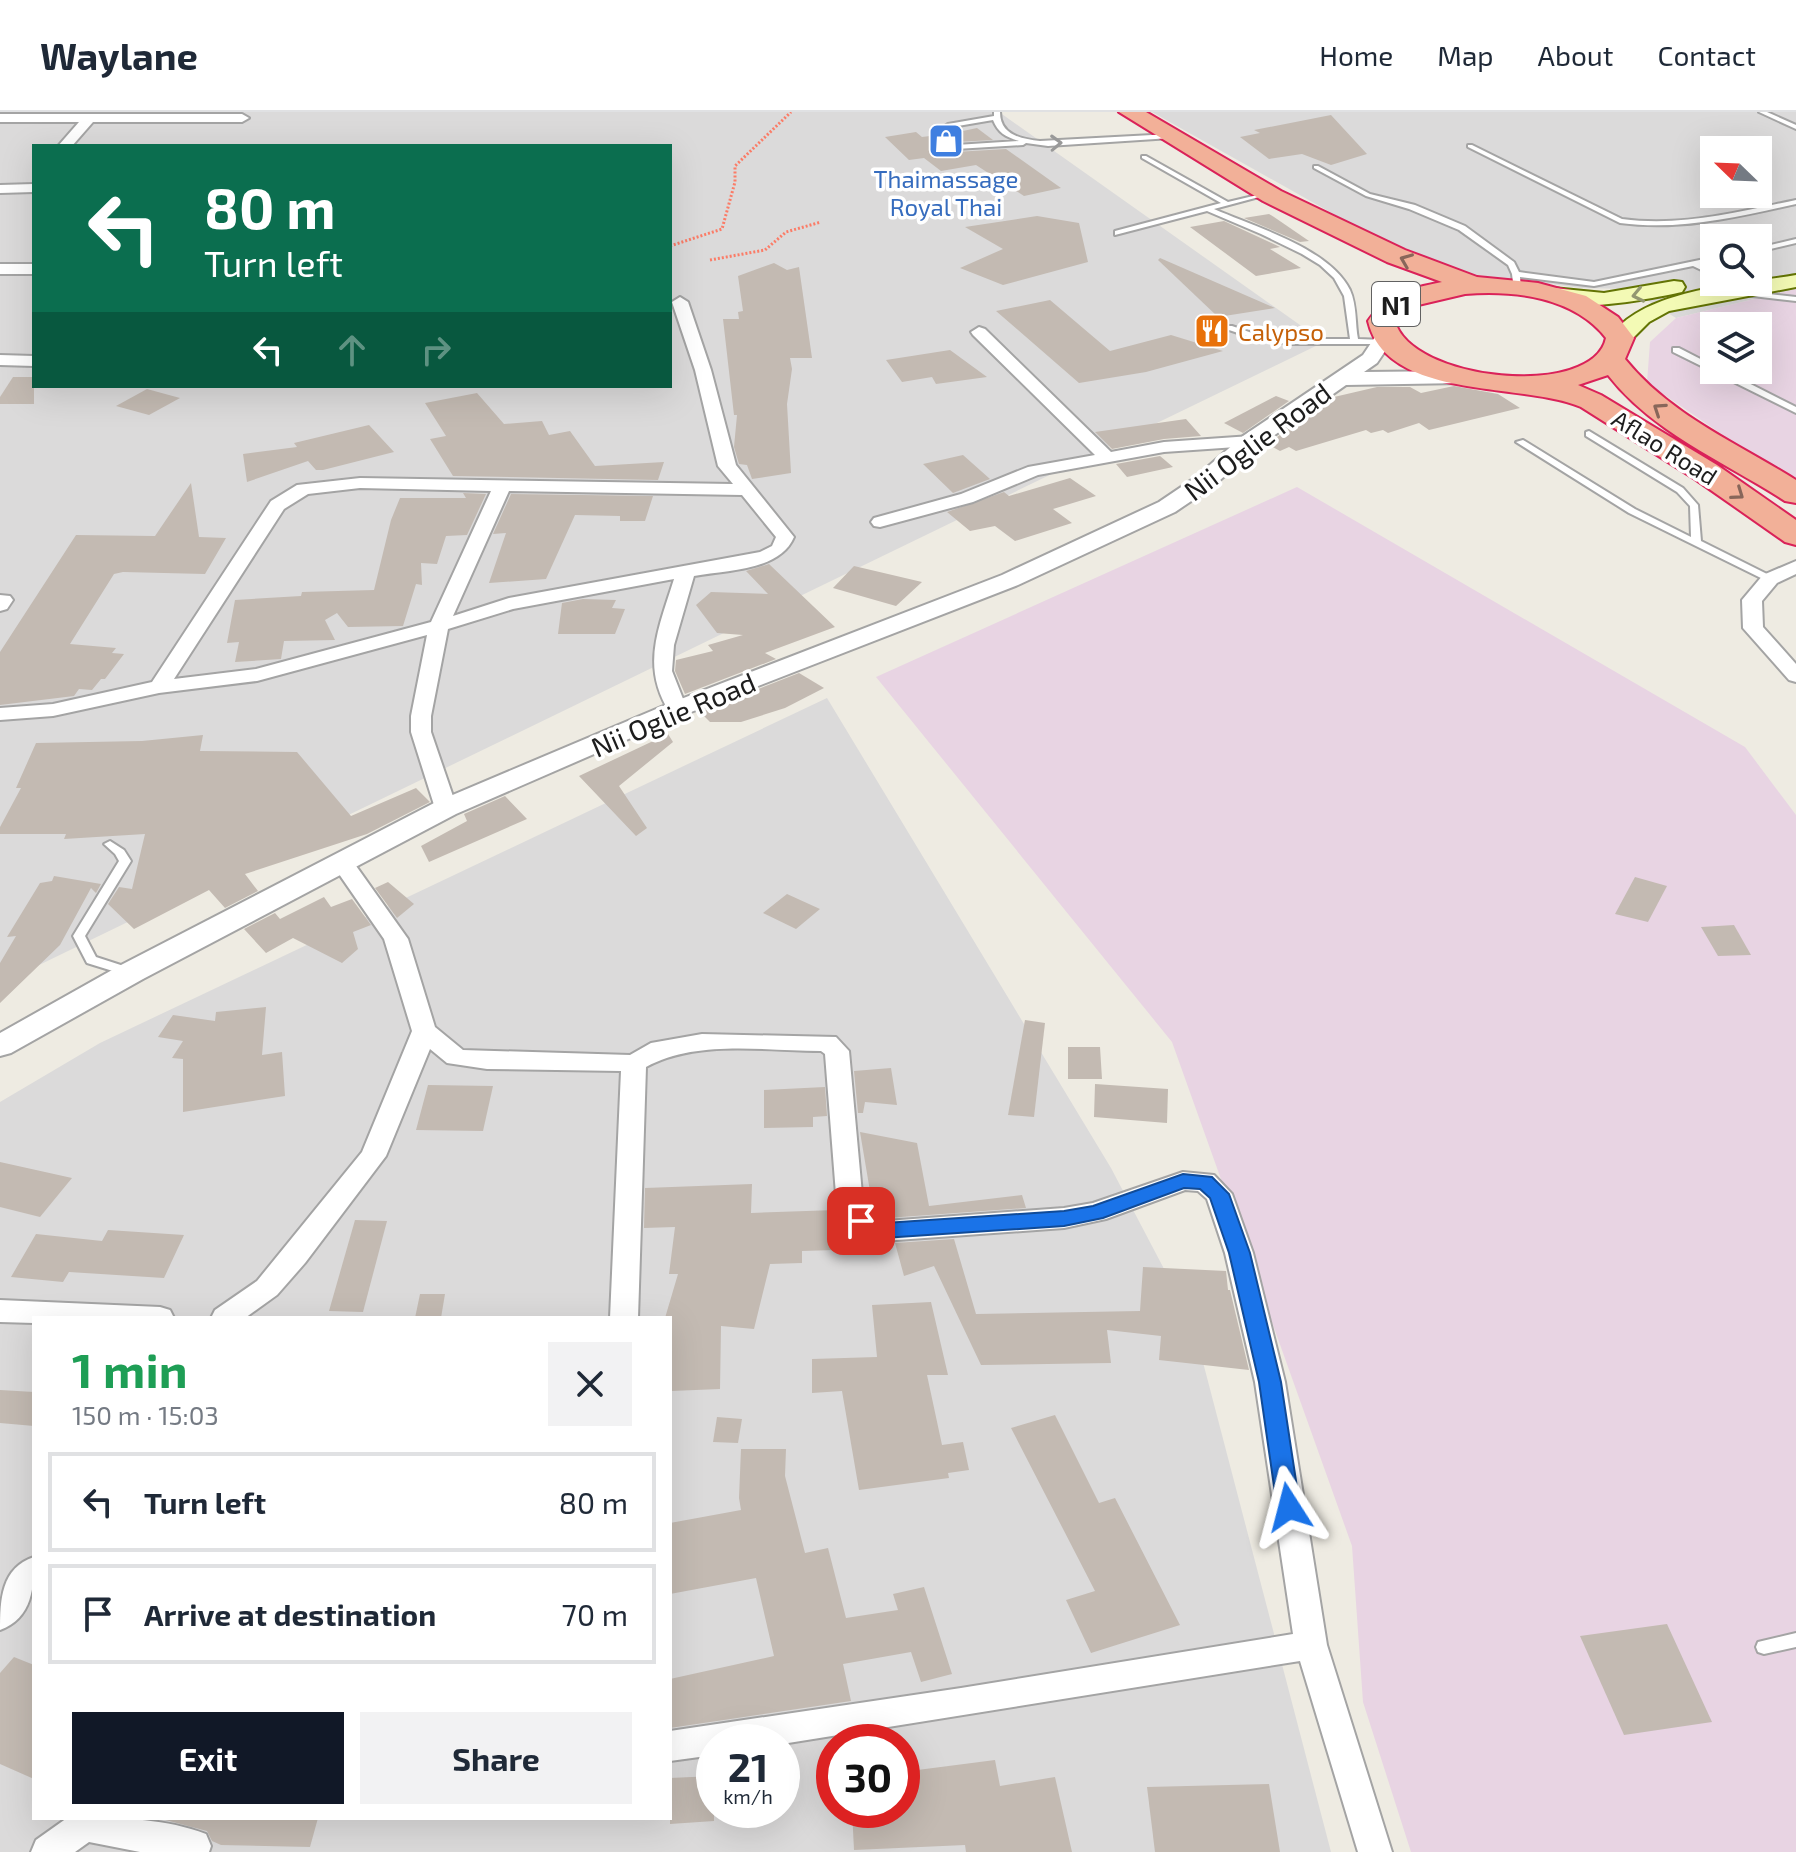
<!DOCTYPE html>
<meta charset="utf-8">
<style>
:root{--surface:#fff;--page:#f2f2f3;--text:#1f2937;--muted:#747a83;--line:#e0e1e3;--accent:#111827}
body{margin:0;font-family:"Exo 2",sans-serif;background:var(--page);color:var(--text);height:100vh;display:flex;flex-direction:column;font-size:30px;white-space:nowrap}
*{box-sizing:border-box;margin:0}
p{font-size:26px;color:var(--muted)}
.icon{flex:none;width:44px;height:44px;fill:none;stroke:currentColor;stroke-width:2;stroke-linecap:round;stroke-linejoin:round}
.map{position:relative;flex:1;overflow:hidden}
.sheet{position:absolute;left:32px;top:1204px;width:640px;height:504px;display:flex;flex-direction:column;background:var(--surface);border-radius:0px;box-shadow:0 8px 32px #0002}
.sheet>*{flex:none}
.banner{position:absolute;left:32px;top:32px;width:640px;height:244px;border-radius:0px;box-shadow:0 8px 32px #0002;background:#0b6e4f;color:#fff;overflow:hidden}
.needle{width:52px;rotate:293deg}
.controls{position:absolute;left:1700px;top:24px;display:grid;gap:16px}
.controls a{display:grid;place-items:center;width:72px;height:72px;border-radius:0px;background:var(--surface);box-shadow:0 8px 32px #0002;font-size:40px}
.speed{position:absolute;left:696px;top:1612px;display:flex;gap:16px;font-size:40px;font-weight:700;text-align:center}
.speed>*{display:grid;place-content:center;width:104px;height:104px;border-radius:50%;background:var(--surface);box-shadow:0 8px 32px #0002;line-height:1}
.speed small{font-size:20px;font-weight:400}
.speed .limit{border:12px solid #d22;background:#fff;color:#111}
.pin{position:absolute;display:grid;place-items:center;width:68px;height:68px;color:#fff;margin:-34px;border-radius:16px;box-shadow:0 4px 12px #0006}
.me{position:absolute;width:88px;margin:-44px;rotate:351deg;stroke-linejoin:round;filter:drop-shadow(0 0 6px #0008)}
.turn{display:flex;align-items:center;gap:28px;height:168px;padding:0 40px;font-size:36px}
.turn .icon{width:104px;height:104px;stroke-width:2.5}
.turn b{display:block;font-size:56px;line-height:68px}
.lanes{display:flex;align-items:center;height:76px;padding:0 40px;background:#0003;justify-content:center;gap:40px;direction:ltr}
.lanes .off{opacity:.35}
.round{display:grid;place-items:center;flex:none;width:84px;height:84px;border-radius:0px;background:var(--page)}
.summary{display:flex;align-items:center;justify-content:space-between;height:136px;padding:0 40px}
h1{font-size:48px;font-weight:700;line-height:60px;color:#1e9e55}
.button{display:flex;gap:16px;margin-top:auto;padding:16px 40px}
.button a{flex:1;height:92px;border-radius:0px;background:var(--accent);color:#fff;font-size:32px;font-weight:700;line-height:92px;text-align:center}
.button a+a{background:var(--page);color:var(--text)}
ul{padding:0;list-style:none}
li{display:flex;align-items:center;gap:24px;height:100px;margin:0 16px 12px;padding:0 24px;border:4px solid var(--line);border-radius:0px}
li div{flex:1}
li b{display:block;font-size:30px}
li em{font-style:normal}
header{display:flex;align-items:center;gap:48px;box-sizing:border-box;height:112px;padding:0 40px;background:var(--surface);border-bottom:2px solid var(--line)}
header strong{font-size:38px}
nav{display:flex;gap:44px;margin-inline-start:auto;font-size:28px}
.map>svg:first-child{display:block}
</style>
<header>
<strong>Waylane</strong>
<nav><a>Home</a><a>Map</a><a>About</a><a>Contact</a></nav>
</header>
<div class="map">
<svg width="1796" height="1740" viewBox="0 0 1796 1740">
<rect width="100%" height="100%" fill="#eeebe2"/>
<!-- residential -->
<g fill="#dbdada" fill-rule="evenodd">
<path d="M0,0h999l325,230 -1324,642zM34,34h636v240h-636z"/>
<path d="M1152,0h644v177l-120,29 -47,-29 -47,-1 -136,-17 -91,-45zM1714,38h44v44h-44zM1714,126h44v44h-44z"/>
<path d="M827,586l284,470 82,156 138,528h-1331v-750l100,-59zM34,1206h636v500h-636zM714,1630h68v68h-68zM834,1630h68v68h-68z"/>
</g>
<!-- industrial -->
<g fill="#e8d4e3" fill-rule="evenodd">
<path d="M1796,177v196l-149,-102 3,-41 26,-24zM1714,214h44v44h-44z"/>
<polygon points="1297,375 1745,635 1796,703 1796,1740 1411,1740 1363,1590 1352,1434 1172,930 876,565"/>
</g>
<!-- building -->
<g fill="#c3bab2">
<polygon points="1331,3 1367,42 1331,53 1302,42 1269,47 1240,25 1260,21 1254,18"/>
<polygon points="977,16 993,28 956,30 944,23"/>
<polygon points="916,20 922,25 930,24 942,36 955,40 1006,37 1061,76 1024,84 976,53 941,59 924,46 909,48 885,25"/>
<polygon points="1269,102 1274,105 1309,129 1300,130 1244,106"/>
<polygon points="1037,104 1079,111 1088,150 1003,173 960,156 1003,137 965,115"/>
<polygon points="1224,109 1280,135 1270,137 1301,156 1256,164 1190,115"/>
<polygon points="1160,146 1275,196 1218,205 1158,148"/>
<polygon points="774,151 787,158 799,155 812,246 790,246 792,257 787,292 791,361 752,367 747,353 739,352 734,335 737,303 734,303 723,207 739,207 738,200 743,199 738,164"/>
<polygon points="1050,188 1110,239 1171,223 1223,239 1146,260 1079,271 996,199"/>
<polygon points="950,238 987,265 936,272 932,265 902,270 886,248"/>
<polygon points="13,265 34,265 34,292 0,292 0,285"/>
<polygon points="1454,274 1498,282 1520,296 1429,318 1419,311 1388,321 1383,318 1371,321 1366,318 1296,339 1289,335 1280,339 1267,332 1334,285 1377,275 1410,275 1421,281"/>
<polygon points="147,277 180,286 149,303 116,294"/>
<polygon points="477,281 504,312 542,309 549,323 570,319 595,354 664,350 658,368 453,364 430,327 446,324 425,291"/>
<polygon points="1276,284 1289,289 1243,321 1224,311"/>
<polygon points="1186,307 1201,324 1164,327 1112,337 1095,320"/>
<polygon points="369,313 394,340 323,358 316,358 308,349 247,370 243,342 297,335 294,331"/>
<polygon points="963,343 990,367 953,381 923,352"/>
<polygon points="1160,344 1173,355 1127,365 1116,352"/>
<polygon points="1070,366 1096,384 1053,397 1072,411 1015,429 995,414 970,419 947,400 1004,380 1009,384"/>
<polygon points="191,371 199,425 226,426 205,462 123,460 114,462 70,532 116,536 112,541 124,542 105,567 101,567 92,578 79,577 74,584 0,593 0,540 76,423 155,424"/>
<polygon points="463,381 486,382 467,423 446,424 437,452 421,451 422,473 416,472 403,514 348,515 337,501 325,508 335,528 284,529 281,547 235,550 239,530 227,531 235,488 301,484 302,480 374,478 391,408 400,386 466,386"/>
<polygon points="511,382 653,384 645,409 620,409 620,404 575,403 546,467 489,471 506,421 493,422"/>
<polygon points="769,452 835,515 765,541 776,547 685,582 675,559 676,548 713,539 708,533 743,523 717,521 696,493 711,480 768,482 746,459"/>
<polygon points="854,454 922,470 896,494 833,476"/>
<polygon points="583,487 616,488 612,496 625,497 615,522 558,522 562,491"/>
<polygon points="799,561 824,576 785,596 741,610 710,610 700,600"/>
<polygon points="668,622 673,630 619,674 647,716 636,724 579,664"/>
<polygon points="203,623 200,639 297,640 351,704 416,676 430,690 367,722 245,762 258,779 225,796 209,778 134,817 108,792 119,775 132,777 145,722 64,727 66,722 0,722 0,715 21,676 16,676 36,631 142,629"/>
<polygon points="505,684 527,707 429,750 421,734 467,709 464,702"/>
<polygon points="54,764 101,772 96,781 91,776 60,833 0,891 0,851 16,824 7,825 40,771 52,769"/>
<polygon points="1635,765 1667,774 1648,810 1615,802"/>
<polygon points="388,770 414,792 397,806 375,776"/>
<polygon points="787,782 820,797 796,817 763,801"/>
<polygon points="324,785 331,795 352,787 371,813 353,820 358,837 342,851 293,826 266,841 244,817 275,801 280,807"/>
<polygon points="1734,813 1751,843 1718,844 1701,815"/>
<polygon points="266,895 262,943 282,940 285,984 183,1000 183,947 172,946 183,929 158,925 173,903 215,909 216,900"/>
<polygon points="1025,908 1045,911 1034,1005 1008,1003"/>
<polygon points="1068,935 1100,935 1102,967 1068,967"/>
<polygon points="891,956 897,993 865,990 863,1001 858,1001 854,959"/>
<polygon points="1095,972 1168,977 1167,1011 1094,1005"/>
<polygon points="428,973 493,974 483,1019 416,1018"/>
<polygon points="825,975 827,1004 813,1005 813,1015 764,1016 764,978"/>
<polygon points="860,1020 917,1031 929,1094 1022,1083 1026,1096 887,1106 871,1097 873,1097"/>
<polygon points="0,1050 72,1066 40,1105 0,1095"/>
<polygon points="752,1072 751,1101 836,1098 848,1118 857,1122 835,1124 835,1138 802,1139 802,1151 770,1152 754,1217 721,1214 720,1277 671,1279 670,1206 665,1206 678,1162 669,1162 675,1115 644,1116 645,1076"/>
<polygon points="355,1108 387,1109 363,1200 329,1199"/>
<polygon points="108,1118 184,1123 164,1166 69,1160 63,1170 11,1165 36,1122 102,1129"/>
<polygon points="954,1127 976,1202 1140,1199 1143,1155 1226,1159 1228,1178 1230,1178 1249,1258 1159,1248 1161,1224 1107,1218 1111,1251 981,1253 934,1154 904,1164 895,1131"/>
<polygon points="420,1182 445,1182 441,1206 415,1206"/>
<polygon points="931,1190 948,1263 927,1263 942,1333 963,1330 969,1358 948,1361 949,1366 859,1378 842,1279 812,1281 812,1247 877,1245 872,1193"/>
<polygon points="0,1278 34,1280 34,1314 0,1311"/>
<polygon points="1055,1303 1099,1391 1115,1386 1180,1513 1091,1541 1066,1488 1095,1479 1011,1316"/>
<polygon points="717,1305 742,1307 738,1331 713,1330"/>
<polygon points="741,1337 786,1337 785,1364 805,1441 828,1436 846,1506 898,1498 893,1482 924,1475 952,1562 921,1570 911,1540 843,1552 851,1589 670,1616 670,1567 774,1544 756,1466 670,1482 670,1411 741,1398 739,1386"/>
<polygon points="1667,1512 1712,1610 1624,1623 1580,1524"/>
<polygon points="14,1545 34,1553 34,1667 0,1652 0,1561"/>
<polygon points="995,1648 1000,1674 1055,1665 1072,1740 966,1740 965,1733 854,1738 852,1698 902,1698 902,1660"/>
<polygon points="714,1664 714,1709 670,1712 670,1666"/>
<polygon points="1269,1672 1280,1740 1155,1740 1147,1675"/>
<polygon points="158,1706 318,1706 310,1735 221,1733 212,1729 207,1719"/>
</g>
<g fill="none" stroke-linecap="round" stroke-linejoin="round">
<defs>
<g id="service">
<path d="M994,0h6c0,23 21,27 40,29l131,-7 3,2 -3,2 -123,8 -22,-3 -3,2 -67,4 -12,-3 -12,-12 16,-10 46,-8zM993,8c5,13 13,17 26,21l-63,4 -8,-2 -9,-9 13,-7z"/>
<polygon points="1759,0 1767,0 1796,13 1796,17"/>
<path d="M1468,33h4l150,74c59,8 116,-7 174,-19v4c-59,13 -115,27 -176,19l-152,-76z"/>
<path d="M1142,44h4l82,46 42,-10v2l-56,15c41,18 115,39 136,81 7,15 5,34 8,49l25,1 4,2 -1,2h-99l-37,-7 -21,-7v-4h3l20,7 35,6h63l-6,-43 -10,-18 -14,-13 -18,-11 -41,-20 -54,-23 -92,24v-4l106,-28 -79,-45z"/>
<polygon points="1314,54 1318,54 1370,82 1415,93 1465,114 1514,150 1519,160 1594,170 1714,145 1714,149 1701,152 1714,159 1714,164 1693,154 1594,174 1520,165 1521,176 1514,178 1512,162 1508,153 1459,118 1409,97 1366,84 1314,56"/>
<polygon points="1796,127 1796,131 1758,140 1758,136"/>
<polygon points="1741,179 1796,185 1796,189 1744,183 1741,183"/>
<polygon points="1673,236 1679,236 1714,254 1714,258 1723,258 1796,295 1796,301 1673,240"/>
<polygon points="1589,319 1683,376 1698,393 1701,429 1773,465 1773,469 1767,469 1629,401 1516,330 1523,328 1635,397 1691,425 1690,394 1677,380 1586,324 1586,320"/>
<polygon points="110,729 124,738 131,749 85,824 96,845 133,857 135,860 129,864 87,851 73,824 119,749 115,742 104,732"/>
<polygon points="1796,1521 1796,1535 1764,1542 1758,1540 1756,1535 1758,1530"/>
</g>
<g id="minor">
<polygon points="0,2 242,2 249,6 242,10 93,10 72,34 58,34 79,10 0,10"/>
<polygon points="34,72 34,80 0,81 0,73"/>
<rect x="0" y="152" width="34" height="10"/>
<path d="M680,185l8,5 23,68 25,95 58,72c-14,34 -68,33 -100,39l-20,69 -2,26 15,38 -3,4h-14c-30,-47 -11,-85 4,-134l-161,30 -65,20 -17,87v16l26,76 -11,7 -11,-7 -24,-76v-16l16,-81 -170,46 -98,12 -106,23 -53,4v-12l53,-4 99,-22 119,-181 26,-16 63,-7 373,6 -15,-18 -23,-96 -23,-68zM360,376l131,3 -60,131 -175,47 -82,10 110,-170 24,-15zM509,379l233,4 34,42 -4,9 -12,6 -251,46 -56,18z"/>
<polygon points="979,215 985,217 1111,340 1164,330 1251,324 1260,329 1251,334 1164,340 1038,363 973,390 880,415 874,414 871,410 874,406 961,382 1028,355 1095,343 973,223 971,220"/>
<polygon points="0,243 34,244 34,254 0,253"/>
<polygon points="1796,449 1796,462 1777,471 1762,489 1763,515 1796,552 1796,570 1789,568 1743,516 1742,488 1763,463"/>
<polygon points="0,483 10,484 13,488 7,497 0,499"/>
<path d="M341,742l8,2 59,83 27,88 28,23 167,5 21,-12 51,-9 134,3 13,14 14,154 8,9 15,7 178,-13 29,-5 90,-31 31,3 18,19 21,59 32,129 42,263 65,207h-34l-58,-191 -518,83v-2h-68v13l-44,6v-30l291,-43 332,-54 -38,-252 -30,-129 -18,-54 -9,-8 -13,-1 -79,29 -42,9 -181,13 -10,-3 -22,-10 -14,-21 -12,-153 -4,-3c-56,0 -124,-12 -175,16l-8,251h-28l11,-247 -134,-2 -40,-6 -17,-14 -44,107 -81,107 -28,32 -32,23h-34l4,-8 42,-29 105,-129 50,-121 -28,-92 -54,-78 3,-5z"/>
<polygon points="0,1188 160,1195 170,1198 174,1206 34,1206 34,1211 0,1210"/>
<path d="M34,1445c0,29 -1,61 -34,73 0,-30 1,-62 34,-73z"/>
<path d="M67,1706c47,0 95,-1 139,16l5,12 -2,6h-69l-51,-10 -14,10h-44l5,-12z"/>
</g>
<polygon id="tertiary" points="1386,217 1396,223 1377,251 1364,260 1462,259 1472,265 1462,271 1346,273 1259,334 1212,375 1175,400 1018,473 686,602 456,702 143,867 11,941 0,944 0,921 121,853 436,690 668,592 1002,463 1159,390 1196,365 1243,324 1363,243 1379,219"/>
<g id="secondary">
<path d="M1796,163v12l-127,24 -20,11 -21,21h-16l-3,-5c35,-50 130,-53 187,-63z"/>
<path d="M1674,169l8,1 3,5 -3,5c-27,6 -121,25 -140,3l11,-7 51,5z"/>
</g>
<path id="trunk" d="M1119,0h27l135,79 124,59 72,27 61,6 48,13 32,21 16,21 -9,21c45,56 112,84 171,121v23l-11,-2c-60,-39 -132,-68 -177,-126l-30,10 23,10 116,70 79,55v25l-11,-3 -90,-63 -114,-72c-58,-25 -195,-6 -213,-86 19,-29 41,-32 74,-39l-55,-20 -124,-61zM1465,182c49,-4 109,3 141,44 -13,62 -196,43 -211,-17l19,-15z"/>
</defs>
<!-- service casing -->
<use href="#service" stroke="#a4a4a4" stroke-width="4"/>
<!-- minor casing -->
<use href="#minor" stroke="#a4a4a4" stroke-width="4"/>
<!-- tertiary casing -->
<use href="#tertiary" stroke="#a4a4a4" stroke-width="4"/>
<!-- secondary casing -->
<use href="#secondary" stroke="#637404" stroke-width="4"/>
<!-- trunk casing -->
<use href="#trunk" stroke="#da2259" stroke-width="4"/>
<!-- path -->
<g stroke="#fb7c67" stroke-width="3" stroke-dasharray="2 2" stroke-linecap="butt">
<polyline points="670,134 722,117 735,70 735,54 791,0"/>
<polyline points="710,148 765,138 786,120 821,110"/>
</g>
<!-- service -->
<use href="#service" fill="#fff" fill-rule="evenodd"/>
<!-- minor -->
<use href="#minor" fill="#fff" fill-rule="evenodd"/>
<!-- tertiary -->
<use href="#tertiary" fill="#fff" fill-rule="evenodd"/>
<!-- secondary -->
<use href="#secondary" fill="#f3fab5" fill-rule="evenodd"/>
<!-- trunk -->
<use href="#trunk" fill="#f2b098" fill-rule="evenodd"/>
</g>
<!-- one-way arrows -->
<defs><path id="oneway-chevron" d="M-2-3.5L2.5 0L-2 3.5" fill="none" stroke-width="1.6" stroke-linecap="round" stroke-linejoin="round" transform="scale(2)"/></defs>
<use stroke="#999" href="#oneway-chevron" transform="translate(1056 31) rotate(-2)"/>
<g stroke="#88665a">
<use href="#oneway-chevron" transform="translate(1406 148) rotate(-158)"/>
<use href="#oneway-chevron" transform="translate(1659 297) rotate(-146)"/>
<use href="#oneway-chevron" transform="translate(1738 382) rotate(35)"/>
</g>
<use stroke="#939771" href="#oneway-chevron" transform="translate(1638 183) rotate(168)"/>
<!-- route -->
<polygon fill="#1a73e8" stroke="#114b97" stroke-width="2" points="1183,1062 1212,1065 1229,1082 1250,1141 1281,1270 1300,1395 1297,1401 1289,1404 1281,1401 1277,1395 1259,1270 1229,1141 1210,1086 1200,1077 1184,1076 1103,1106 1064,1114 883,1126 854,1114 851,1109 854,1103 861,1101 885,1111 1064,1099 1093,1094"/>
<!-- icons -->
<defs>
<symbol id="shop-square" viewBox="-11 -11 22 22"><rect x="-9" y="-9" width="18" height="18" rx="4" fill="#3f7fe0" stroke="#fff"/><path d="M-5-2.5h2.3a2.7 3.5 0 0 1 5.4 0H5L5.5 6h-11ZM-1.5-2.5h3a1.5 2.3 0 0 0-3 0Z" fill="#fff"/></symbol>
<symbol id="restaurant-square" viewBox="-11 -11 22 22"><rect x="-9" y="-9" width="18" height="18" rx="4" fill="#e8710a" stroke="#fff"/><path d="M-5-6h1v4h1v-4h1v4h1v-4h1v5L-1.5 .5V6h-2V.5L-5-1ZM5-6V6H3V1.5H1.5Q1.5-4 5-6Z" fill="#fff"/></symbol>
</defs>
<g fill-rule="evenodd">
<use href="#shop-square" x="926" y="9" width="40" height="40"/>
<use href="#restaurant-square" x="1192" y="199" width="40" height="40"/>
</g>
<g text-anchor="middle" dominant-baseline="central" stroke-width="7" stroke-linejoin="round" paint-order="stroke">
<!-- far-shop labels -->
<g font-size="24" fill="#366cbe" stroke="#fff">
<text x="946" y="66">Thaimassage<tspan x="946" dy="28">Royal Thai</tspan></text>
</g>
<!-- far-food labels -->
<g font-size="24" fill="#c56008" stroke="#fff" text-anchor="start">
<text x="1238" y="219">Calypso</text>
</g>
<!-- far-street labels -->
<g font-size="24" fill="#1d1d1d" stroke="#fff">
<text transform="translate(1665 335) rotate(32)">Aflao Road</text>
</g>
<!-- shield labels -->
<rect fill="#fff" stroke="#616161" stroke-width="2" x="1372" y="170" width="48" height="44" rx="6"/>
<g font-size="26" font-weight="bold" fill="#1d1d1d">
<text x="1396" y="192">N1</text>
</g>
<!-- street labels -->
<g font-size="28" fill="#1d1d1d" stroke="#fff">
<text transform="translate(1257 329) rotate(-37)">Nii Oglie Road</text>
<text transform="translate(673 602) rotate(-23)">Nii Oglie Road</text>
</g>
</g>
</svg>
<div class="controls">
<a><svg class="needle" viewBox="-14 -14 28 28"><path d="M0-13l5 13h-10z" fill="#e53935"/><path d="M0 13l5-13h-10z" fill="#747a83"/></svg></a>
<a><svg class="icon" aria-label="search" viewBox="0 0 24 24"><circle cx="10" cy="10" r="6"/><path d="M15 15l6 6"/></svg></a>
<a><svg class="icon" aria-label="layers" viewBox="0 0 24 24"><path d="M12 4l9 5-9 5-9-5zM3 14l9 5 9-5"/></svg></a>
</div>
<div class="speed"><div>21<small>km/h</small></div><div class="limit">30</div></div>
<div class="pin" style="left:861px;top:1109px;background:#d93025"><svg class="icon" aria-label="arrive" viewBox="0 0 24 24"><path d="M6 21V4h12l-3 4 3 4H6"/></svg></div>
<svg class="me" style="left:1289px;top:1395px" viewBox="-20 -20 40 40"><path d="M0-17L14 15 0 8-14 15z" fill="#1a73e8" stroke="#fff" stroke-width="4"/></svg>
<div class="banner">
<div class="turn"><svg class="icon" aria-label="left" viewBox="0 0 24 24"><path d="M17 20v-9H6M10 6l-5 5 5 5"/></svg><div><b>80 m</b>Turn left</div></div>
<div class="lanes"><svg class="icon" aria-label="left" viewBox="0 0 24 24"><path d="M17 20v-9H6M10 6l-5 5 5 5"/></svg><svg class="icon off" aria-label="ahead" viewBox="0 0 24 24"><path d="M12 20V5M6 11l6-6 6 6"/></svg><svg class="icon off" aria-label="right" viewBox="0 0 24 24"><path d="M7 20v-9h11M14 6l5 5-5 5"/></svg></div>
</div>
<section class="sheet">
<div class="summary"><div><h1>1 min</h1><p>150 m · 15:03</p></div><a class="round"><svg class="icon" aria-label="close" viewBox="0 0 24 24"><path d="M6 6l12 12M18 6L6 18"/></svg></a></div>
<ul>
<li><svg class="icon" aria-label="left" viewBox="0 0 24 24"><path d="M17 20v-9H6M10 6l-5 5 5 5"/></svg><div><b>Turn left</b></div><em>80 m</em></li>
<li><svg class="icon" aria-label="arrive" viewBox="0 0 24 24"><path d="M6 21V4h12l-3 4 3 4H6"/></svg><div><b>Arrive at destination</b></div><em>70 m</em></li>
</ul>
<div class="button"><a>Exit</a><a>Share</a></div>
</section>
</div>
